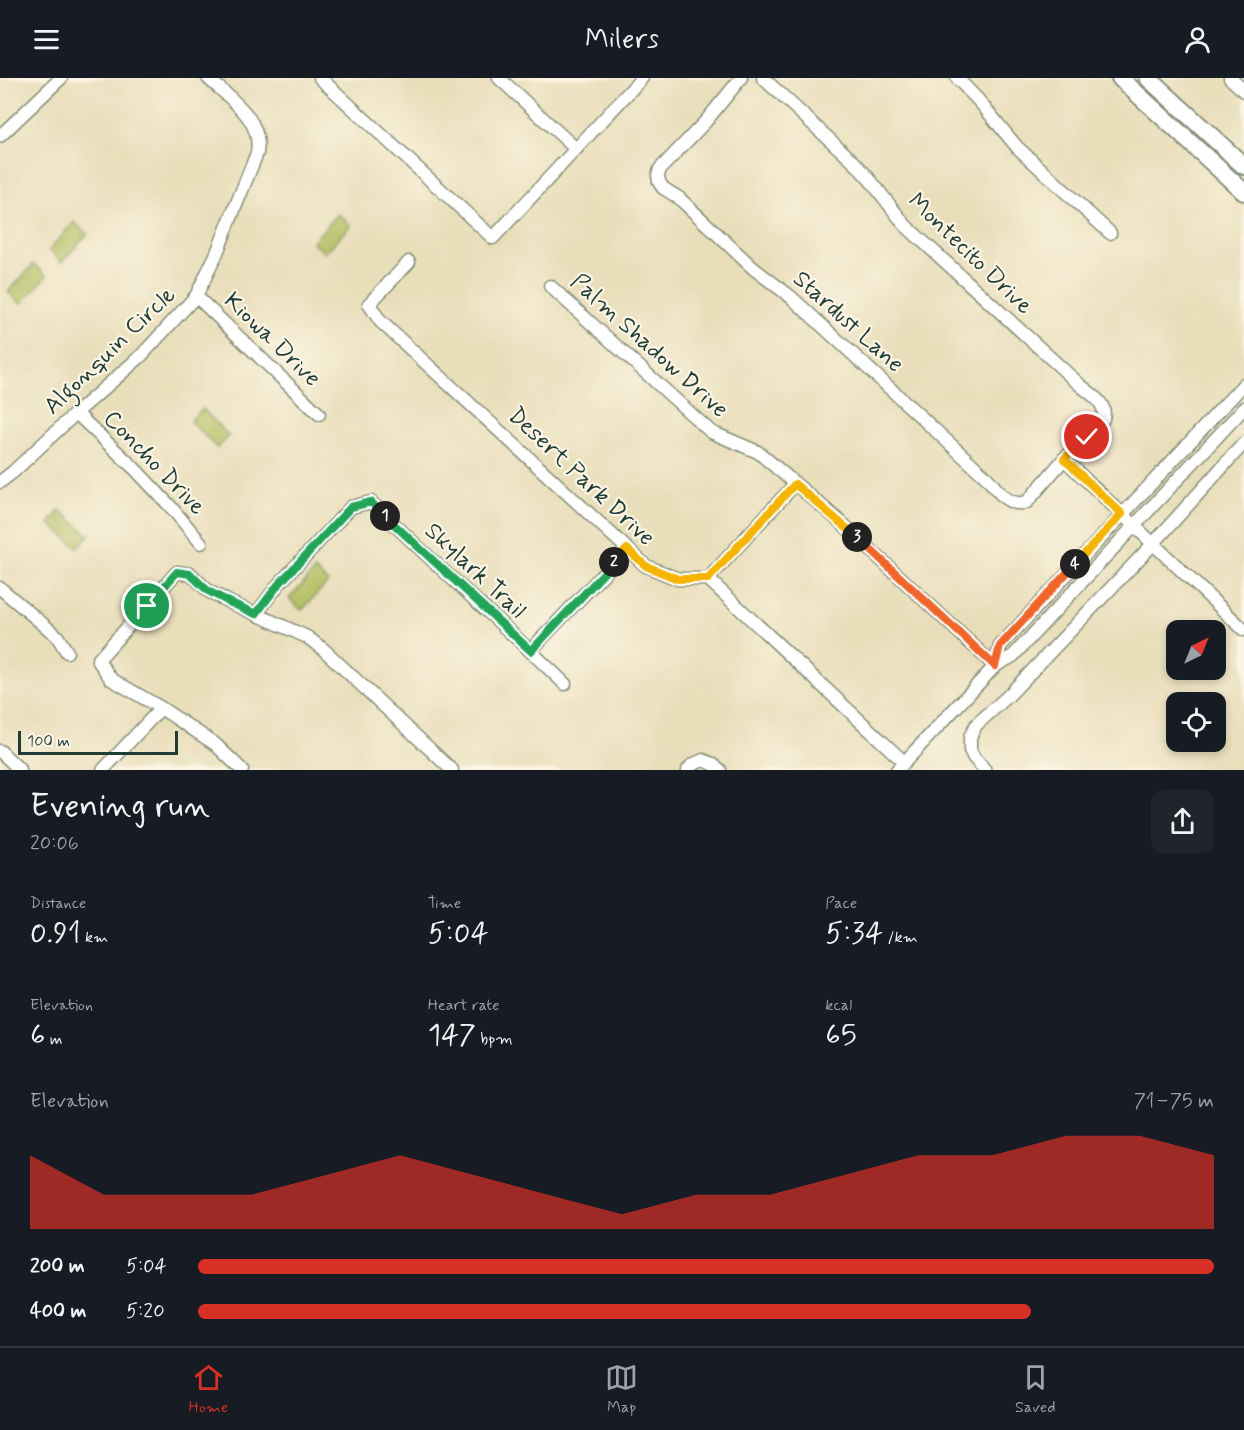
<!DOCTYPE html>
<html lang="en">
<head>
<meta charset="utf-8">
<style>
	body { margin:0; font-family:Mynerve,sans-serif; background:#20242c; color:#f1f3f6; height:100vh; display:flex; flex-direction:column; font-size:22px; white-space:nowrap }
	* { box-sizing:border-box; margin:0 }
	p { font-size:20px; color:#9ea1a6 }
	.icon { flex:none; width:33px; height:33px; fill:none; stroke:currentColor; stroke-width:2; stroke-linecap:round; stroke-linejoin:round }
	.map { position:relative; height:692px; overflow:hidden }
	.panel { display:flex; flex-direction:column; background:#171b24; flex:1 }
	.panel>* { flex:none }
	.needle { width:39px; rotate:43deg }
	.controls { position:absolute; left:1166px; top:542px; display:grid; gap:12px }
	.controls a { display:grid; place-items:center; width:60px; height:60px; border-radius:12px; background:#171b24; box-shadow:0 3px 9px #0003; font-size:30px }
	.scale { position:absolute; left:18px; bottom:15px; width:160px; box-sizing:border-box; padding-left:6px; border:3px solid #1f3d34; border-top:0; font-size:16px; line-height:21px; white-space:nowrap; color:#1f3d34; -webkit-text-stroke:4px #fcf5e5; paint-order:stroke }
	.pin { position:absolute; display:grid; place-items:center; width:51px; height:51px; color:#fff; margin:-26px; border:3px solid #fff; border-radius:50%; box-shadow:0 2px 6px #0007 }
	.km { position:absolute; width:30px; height:30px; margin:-15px; border-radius:50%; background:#222; color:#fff; font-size:16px; line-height:30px; text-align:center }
	.round { display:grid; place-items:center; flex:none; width:63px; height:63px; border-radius:12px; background:#20242c }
	.summary { display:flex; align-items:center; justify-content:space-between; height:102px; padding:0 30px }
	h1 { font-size:33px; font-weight:600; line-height:45px }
	.metrics { display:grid; grid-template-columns:repeat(3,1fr); gap:9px; height:102px; padding:6px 30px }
	.metrics div { display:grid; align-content:center }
	.metrics b { font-size:30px; font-weight:600 }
	.metrics small { font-size:16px; font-weight:400 }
	.metrics p { font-size:16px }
	.chart { height:168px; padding:12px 30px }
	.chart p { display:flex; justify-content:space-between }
	.chart svg { width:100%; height:108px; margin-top:6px; fill:#d93025; opacity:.7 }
	ul { padding:0 30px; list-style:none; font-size:20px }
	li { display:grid; grid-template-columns:96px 72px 1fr; align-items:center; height:45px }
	li i { height:15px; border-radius:8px; background:#d93025 }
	header { display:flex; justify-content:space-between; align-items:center; height:78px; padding:0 30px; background:#171b24; font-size:27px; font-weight:600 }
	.tab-bar { display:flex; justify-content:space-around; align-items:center; height:84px; border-top:2px solid #363941; background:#171b24; font-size:16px; color:#9ea1a6 }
	.tab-bar a { display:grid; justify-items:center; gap:3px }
	.tab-bar .active { color:#d93025 }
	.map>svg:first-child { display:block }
	.green { fill:#b1bd5f; stroke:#687d4a; stroke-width:1.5 }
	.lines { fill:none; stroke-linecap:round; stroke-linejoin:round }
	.minor-casing { stroke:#848e77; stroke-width:15 }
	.major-casing { stroke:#848e77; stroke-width:20 }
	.minor { stroke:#fff; stroke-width:12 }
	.major { stroke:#fff; stroke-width:16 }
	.split-1-casing { stroke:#fff; stroke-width:12 }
	.split-2-casing { stroke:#fff; stroke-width:12 }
	.split-3-casing { stroke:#fff; stroke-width:12 }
	.split-4-casing { stroke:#fff; stroke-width:12 }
	.split-5-casing { stroke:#fff; stroke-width:12 }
	.split-1 { stroke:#22a559; stroke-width:8 }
	.split-2 { stroke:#22a559; stroke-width:8 }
	.split-3 { stroke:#f5b400; stroke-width:8 }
	.split-4 { stroke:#f0652b; stroke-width:8 }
	.split-5 { stroke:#f5b400; stroke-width:8 }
	.labels { text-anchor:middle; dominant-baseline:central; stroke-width:4.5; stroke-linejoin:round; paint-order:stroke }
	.street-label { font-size:24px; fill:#1f3d34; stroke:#fcf5e5 }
</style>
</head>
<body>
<header><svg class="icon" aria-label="menu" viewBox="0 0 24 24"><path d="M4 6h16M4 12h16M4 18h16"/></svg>Milers<svg class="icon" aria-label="person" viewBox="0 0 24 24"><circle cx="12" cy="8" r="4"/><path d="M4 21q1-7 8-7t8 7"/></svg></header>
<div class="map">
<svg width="1244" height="692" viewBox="0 0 1244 692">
	<rect width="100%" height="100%" fill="#fcf5e5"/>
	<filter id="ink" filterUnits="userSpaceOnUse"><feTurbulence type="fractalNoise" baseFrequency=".0167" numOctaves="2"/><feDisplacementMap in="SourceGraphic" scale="12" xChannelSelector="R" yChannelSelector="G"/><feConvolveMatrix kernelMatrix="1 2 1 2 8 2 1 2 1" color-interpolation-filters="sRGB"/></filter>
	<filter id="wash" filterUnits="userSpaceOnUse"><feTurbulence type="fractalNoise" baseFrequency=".008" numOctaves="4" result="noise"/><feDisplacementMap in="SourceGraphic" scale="24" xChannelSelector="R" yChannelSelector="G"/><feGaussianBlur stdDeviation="1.35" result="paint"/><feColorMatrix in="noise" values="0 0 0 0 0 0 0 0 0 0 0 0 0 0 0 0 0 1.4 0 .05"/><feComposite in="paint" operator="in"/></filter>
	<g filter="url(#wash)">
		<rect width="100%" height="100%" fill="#e9deba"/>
		<g class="green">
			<path d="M338 136 351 147 325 175 312 164Z"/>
			<path d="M74 144 87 156 62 184 49 172Z"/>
			<path d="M34 186 47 198 21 226 8 214Z"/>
			<path d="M203 331 229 358 217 370 190 343Z"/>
			<path d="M60 432 89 457 77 470 49 445Z"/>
			<path d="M315 492 328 504 302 532 289 521Z"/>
		</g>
	</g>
	<g filter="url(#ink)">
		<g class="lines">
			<defs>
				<g id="minor">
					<path d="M320 0 493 160 642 0"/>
					<path d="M499 0 576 71"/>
					<path d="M741 0 706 43 660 91 658 97 659 104 663 110 679 120 753 190 791 219 988 401C998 413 1008 430 1027 424L1064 381 1101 345C1111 327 1092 317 1080 307L905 147 871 103 856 86 763 0"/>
					<path d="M957 0 979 23 1017 69 1110 155"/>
					<path d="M1230 0 1244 13"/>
					<path d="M0 58 61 0"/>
					<path d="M409 184 369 226 380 243 646 488 678 501H708L904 684"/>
					<path d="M550 208 711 354 758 374 844 447 995 588"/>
					<path d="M196 218 319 336"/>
					<path d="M76 335 135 391 170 428 201 465"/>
					<path d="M1064 381 1244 552"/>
					<path d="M0 404 13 394 76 335 141 278 196 218 216 177 257 75C263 41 230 21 208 0"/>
					<path d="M708 501 795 406"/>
					<path d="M0 510 57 558 67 574"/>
					<path d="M256 536 278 507 351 429 371 424C434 486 501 544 565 606"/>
					<path d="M531 572 627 471"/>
					<path d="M995 588 1000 568 1244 306"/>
					<path d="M0 673 20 692"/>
					<path d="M103 692 161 630"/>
					<path d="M242 692 215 666 161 630 111 601 98 582 177 494 191 496 208 513 229 524 307 559 323 571 452 692"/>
					<path d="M688 692 692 687 703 682 713 686 720 692"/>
					<path d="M897 692 995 588 1013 578 1244 330"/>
					<path d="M985 692 974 680 970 672V659L976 647 1008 618 1153 466 1244 365"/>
				</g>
				<g id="major">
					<path d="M1120 0 1244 114"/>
					<path d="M1148 0 1244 88"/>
				</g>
			</defs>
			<use href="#minor" class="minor-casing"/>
			<use href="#major" class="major-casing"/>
			<use href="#minor" class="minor"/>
			<use href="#major" class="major"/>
		</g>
	</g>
	<g class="lines" filter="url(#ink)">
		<defs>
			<path id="split-1" d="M147 528 177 494 190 496 208 513 229 524 256 536 278 507 351 429 371 424 385 438"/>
			<path id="split-2" d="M385 438 531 573 614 484"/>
			<path id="split-3" d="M614 484 627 471 646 488 678 501H708L795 406 857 459"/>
			<path id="split-4" d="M857 459 995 588 1000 568 1075 486"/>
			<path id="split-5" d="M1075 486 1122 436 1064 381 1087 359"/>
		</defs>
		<use href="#split-1" class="split-1-casing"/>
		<use href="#split-2" class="split-2-casing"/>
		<use href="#split-3" class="split-3-casing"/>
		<use href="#split-4" class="split-4-casing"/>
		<use href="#split-5" class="split-5-casing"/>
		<use href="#split-1" class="split-1"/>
		<use href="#split-2" class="split-2"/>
		<use href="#split-3" class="split-3"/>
		<use href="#split-4" class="split-4"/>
		<use href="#split-5" class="split-5"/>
	</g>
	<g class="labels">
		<g class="street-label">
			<text transform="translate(970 176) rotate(44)">Montecito Drive</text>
			<text transform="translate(848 244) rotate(42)">Stardust Lane</text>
			<text transform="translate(272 262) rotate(44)">Kiowa Drive</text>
			<text transform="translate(649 268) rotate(42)">Palm Shadow Drive</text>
			<text transform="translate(110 273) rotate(-44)">Algonquin Circle</text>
			<text transform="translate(154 385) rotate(46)">Concho Drive</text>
			<text transform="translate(581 399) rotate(43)">Desert Park Drive</text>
			<text transform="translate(475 493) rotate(43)">Skylark Trail</text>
		</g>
	</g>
</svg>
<div class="controls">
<a><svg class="needle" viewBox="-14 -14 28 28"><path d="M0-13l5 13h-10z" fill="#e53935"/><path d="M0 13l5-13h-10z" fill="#9ea1a6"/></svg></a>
<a><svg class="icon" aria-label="locate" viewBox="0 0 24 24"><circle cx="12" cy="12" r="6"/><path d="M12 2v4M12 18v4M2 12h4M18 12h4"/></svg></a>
</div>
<div class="scale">100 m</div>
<div class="pin" style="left:147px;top:528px;background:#1e9e55"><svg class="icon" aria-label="arrive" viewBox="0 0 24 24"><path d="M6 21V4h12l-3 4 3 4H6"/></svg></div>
<div class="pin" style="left:1087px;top:359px;background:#d93025"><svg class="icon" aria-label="check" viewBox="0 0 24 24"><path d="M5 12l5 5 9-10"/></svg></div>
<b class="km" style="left:385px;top:438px">1</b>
<b class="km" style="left:614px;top:484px">2</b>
<b class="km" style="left:857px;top:459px">3</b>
<b class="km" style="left:1075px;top:486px">4</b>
</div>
<section class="panel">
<div class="summary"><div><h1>Evening run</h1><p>20:06</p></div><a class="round"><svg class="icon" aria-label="share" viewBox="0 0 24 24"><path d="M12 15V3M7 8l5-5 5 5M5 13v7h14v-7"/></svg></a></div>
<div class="metrics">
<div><p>Distance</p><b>0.91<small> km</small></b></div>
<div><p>Time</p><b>5:04</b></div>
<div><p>Pace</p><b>5:34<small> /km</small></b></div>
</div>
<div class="metrics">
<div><p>Elevation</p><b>6<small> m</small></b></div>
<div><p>Heart rate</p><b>147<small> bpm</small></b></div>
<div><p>kcal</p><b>65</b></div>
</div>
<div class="chart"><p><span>Elevation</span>71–75 m</p>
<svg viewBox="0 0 160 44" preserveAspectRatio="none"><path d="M0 44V14L10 30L20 30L30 30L40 22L50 14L60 22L70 30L80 38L90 30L100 30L110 22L120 14L130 14L140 6L150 6L160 14V44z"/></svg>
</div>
<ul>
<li><b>200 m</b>5:04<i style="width:100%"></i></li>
<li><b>400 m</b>5:20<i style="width:82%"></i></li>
</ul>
</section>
<nav class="tab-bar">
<a class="active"><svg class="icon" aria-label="home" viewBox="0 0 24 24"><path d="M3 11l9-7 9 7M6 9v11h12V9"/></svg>Home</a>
<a><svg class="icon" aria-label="map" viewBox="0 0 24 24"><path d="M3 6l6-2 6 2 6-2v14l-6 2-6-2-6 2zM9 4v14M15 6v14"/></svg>Map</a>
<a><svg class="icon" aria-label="saved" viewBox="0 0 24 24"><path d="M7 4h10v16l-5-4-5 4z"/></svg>Saved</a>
</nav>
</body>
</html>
